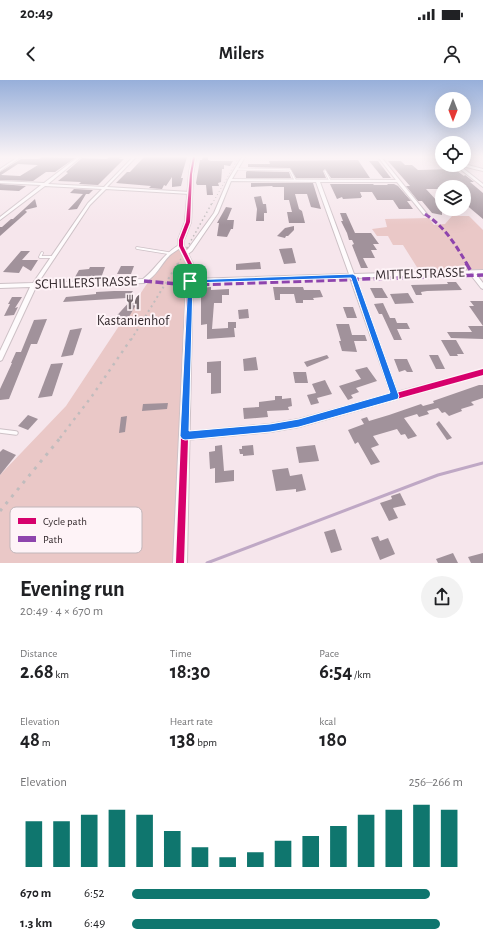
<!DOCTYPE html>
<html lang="en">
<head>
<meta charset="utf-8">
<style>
	body { margin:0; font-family:"Alegreya Sans",sans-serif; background:#f2f2f2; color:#202124; height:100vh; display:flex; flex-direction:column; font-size:15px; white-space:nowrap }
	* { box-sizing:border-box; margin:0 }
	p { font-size:13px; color:#757577 }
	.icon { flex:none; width:22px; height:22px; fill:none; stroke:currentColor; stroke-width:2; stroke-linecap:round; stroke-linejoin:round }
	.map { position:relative; height:483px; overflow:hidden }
	.sheet { display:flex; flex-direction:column; background:#fff; flex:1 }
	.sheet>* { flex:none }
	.needle { width:26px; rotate:180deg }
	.buttons { position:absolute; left:435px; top:12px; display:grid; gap:8px }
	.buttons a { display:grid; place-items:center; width:36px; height:36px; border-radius:50%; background:#fff; box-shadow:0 4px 16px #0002; font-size:20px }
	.pin { position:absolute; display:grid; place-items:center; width:34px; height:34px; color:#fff; margin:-17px; border-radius:8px; box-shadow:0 2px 6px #0006 }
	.round { display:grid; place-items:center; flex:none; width:42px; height:42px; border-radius:21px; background:#f2f2f2 }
	.overview { display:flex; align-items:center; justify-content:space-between; height:68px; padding:0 20px }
	h1 { font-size:22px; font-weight:700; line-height:30px }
	.metrics { display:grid; grid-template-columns:repeat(3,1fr); gap:6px; height:68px; padding:4px 20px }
	.metrics div { display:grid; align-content:center }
	.metrics b { font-size:20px; font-weight:700 }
	.metrics small { font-size:11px; font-weight:400 }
	.metrics p { font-size:11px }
	.chart { height:112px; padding:8px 20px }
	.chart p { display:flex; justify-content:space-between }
	.chart svg { width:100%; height:72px; margin-top:4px; stroke:#0f766e; stroke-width:6 }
	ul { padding:0 20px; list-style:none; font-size:13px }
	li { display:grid; grid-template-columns:64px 48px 1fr; align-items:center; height:30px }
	li i { height:10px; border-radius:5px; background:#0f766e }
	.status { display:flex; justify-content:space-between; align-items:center; height:28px; padding:0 20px; background:#fff; direction:ltr }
	.status svg { height:11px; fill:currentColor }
	header { display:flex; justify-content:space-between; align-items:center; height:52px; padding:0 20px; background:#fff; font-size:18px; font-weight:700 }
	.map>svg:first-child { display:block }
	.green { fill:#eac8c7 }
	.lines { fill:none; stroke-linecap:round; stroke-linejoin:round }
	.stream-far1 { stroke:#bfa8c5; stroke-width:1 }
	.stream { stroke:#bfa8c5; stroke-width:3 }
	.building { fill:#a1929b; fill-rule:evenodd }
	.service-far2-casing { stroke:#cdc1c6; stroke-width:2.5 }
	.service-far1-casing { stroke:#cdc1c6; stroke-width:3.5 }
	.service-casing { stroke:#cdc1c6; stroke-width:5.5 }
	.minor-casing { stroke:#cdc1c6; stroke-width:2 }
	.secondary-casing { stroke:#cdc1c6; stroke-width:2 }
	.primary-casing { stroke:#cdc1c6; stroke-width:2 }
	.service-far2 { stroke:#fefbfc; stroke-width:1.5 }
	.service-far1 { stroke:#fefbfc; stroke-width:2 }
	.service { stroke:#fefbfc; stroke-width:3.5 }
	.minor { fill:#fefbfc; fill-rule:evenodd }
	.secondary { fill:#fefbfc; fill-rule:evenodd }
	.primary { fill:#fefbfc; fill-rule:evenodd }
	.rail-far4 { stroke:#c0bcbd; stroke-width:1; stroke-dasharray:1 2.5; stroke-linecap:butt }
	.rail-far3 { stroke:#c0bcbd; stroke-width:1.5; stroke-dasharray:1.5 3; stroke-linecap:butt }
	.rail-far2 { stroke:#c0bcbd; stroke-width:2; stroke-dasharray:2 3.5; stroke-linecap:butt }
	.rail-far1 { stroke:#c0bcbd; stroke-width:2.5; stroke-dasharray:2.5 5; stroke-linecap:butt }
	.rail { stroke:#c0bcbd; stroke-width:3; stroke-dasharray:3 6; stroke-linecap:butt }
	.quiet-far1 { stroke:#8e44ad; stroke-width:3; stroke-dasharray:6 3; stroke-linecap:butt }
	.quiet { stroke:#8e44ad; stroke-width:3.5; stroke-dasharray:8 3.5; stroke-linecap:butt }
	.cycleway-casing { stroke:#fef3f7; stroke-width:3 }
	.cycleway { fill:#d6006c; fill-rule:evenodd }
	.route { fill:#1a73e8; stroke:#fff; fill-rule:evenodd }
	.labels { text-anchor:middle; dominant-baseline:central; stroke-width:4; stroke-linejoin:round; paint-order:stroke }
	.street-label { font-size:14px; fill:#33292d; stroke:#fef3f7 }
	.poi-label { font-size:14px; fill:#33292d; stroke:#fef3f7 }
	.key { fill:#fef3f7; stroke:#c1b6ba; stroke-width:1 }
	.key-label { font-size:11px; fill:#33292d }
</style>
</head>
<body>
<div class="status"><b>20:49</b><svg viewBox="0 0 49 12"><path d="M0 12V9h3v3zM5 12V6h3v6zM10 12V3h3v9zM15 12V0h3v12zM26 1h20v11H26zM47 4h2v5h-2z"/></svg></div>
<header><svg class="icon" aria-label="back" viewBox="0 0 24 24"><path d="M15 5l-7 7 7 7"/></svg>Milers<svg class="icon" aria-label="person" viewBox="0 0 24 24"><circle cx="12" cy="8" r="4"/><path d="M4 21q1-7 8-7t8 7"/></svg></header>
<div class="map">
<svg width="483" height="483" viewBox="0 0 483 483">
	<rect width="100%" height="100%" fill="#f6e6ec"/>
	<g class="green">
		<path d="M452 136H469L483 150V189L420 192 403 165H393L388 156H377L372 149 387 147 385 139 429 138 434 145 445 144Z"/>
		<path d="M178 167 188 168 184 175 187 189 185 207 190 217 180 483H0V395L66 326 168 172Z"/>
	</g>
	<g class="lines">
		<path class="stream-far1" d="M464 78 483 77"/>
		<path class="stream" d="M207 483 438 395 483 383"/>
	</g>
	<g class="building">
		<path d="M42 77 75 78 55 92H46L33 101 0 100V92L21 79H39ZM18 84 38 85 20 96 1 95Z"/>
		<path d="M109 77H122L119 79H124L98 105 79 104 81 102 58 101 68 93 66 92 82 78 107 79Z"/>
		<path d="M144 77H187L181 98H183L181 106 172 107V97L166 106 164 105 162 109 149 108 151 106 116 103 127 92H130Z"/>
		<path d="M203 77H208V80L211 81H233L230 86 224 85V89H222L221 102 218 103 219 106H212L213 115H207L206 105H197L196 103 200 80H202Z"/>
		<path d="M358 80 370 98H331L325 89 323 91 326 98H296L290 88 248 87V84H270L269 81Z"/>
		<path d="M369 81H378L391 98H383Z"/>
		<path d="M388 81H401L405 85H412L418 90 454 89 464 96 465 95 474 102H470L483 113V139L464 123V107H438L440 109H426L438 122H442V135L432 133 422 121H418L406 106H410Z"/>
		<path d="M247 91 289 92 291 98H246V92Z"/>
		<path d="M251 103H313L321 129 311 127 307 114H295L299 129 302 131 305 143H289L287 132H292L289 120H284V107H273L272 106 251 107Z"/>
		<path d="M0 104 26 106 19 111 0 110Z"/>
		<path d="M330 104H373L374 105H388L387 104H394L398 106 411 121H407L413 129H399L393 120H377L372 112H360L362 117H361V118L343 119 342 117 337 119Z"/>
		<path d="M74 109 93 110 89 114H86L77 129 68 130 83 114 70 113Z"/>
		<path d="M261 116 263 124H266L267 133H264V141H256L257 129 254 117Z"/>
		<path d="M35 119 37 127 25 130 27 132 0 156V147H2L11 139H13Z"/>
		<path d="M226 127 232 128 227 140H234L233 149H231L227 157 217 156 219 143H217Z"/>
		<path d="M340 133H346L355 153H371L379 164H373L377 170H371L375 178H363L368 188H361L352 165 354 164 352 160H349L347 153 341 141H343Z"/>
		<path d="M294 146V150L288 156H286L285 158 277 156 285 148Z"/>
		<path d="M292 168 296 183 284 184 279 169Z"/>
		<path d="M21 171H30L22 180H38L31 191 23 186 19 193 3 192Z"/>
		<path d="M260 182 261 189 236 190V184Z"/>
		<path d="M121 186H134L131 194H117Z"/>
		<path d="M90 187H105L101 198H89L90 196 75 197 79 190 89 189Z"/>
		<path d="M447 202H456L462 210 427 211 421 212 422 215H416L411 205 448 204Z"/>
		<path d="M211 207V210L229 209V215H222V223H214L212 249 228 248V242H236V248H234L235 257 207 259V244L201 245V208Z"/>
		<path d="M273 207H303L304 210H320L323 217 313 218 314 220H303V223H296L294 214H280V220H275Z"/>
		<path d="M370 208H382L388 218H375Z"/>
		<path d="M114 211H133L127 218 63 222 66 217 96 214V212Z"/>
		<path d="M408 213 414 223 395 224 390 214Z"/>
		<path d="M12 217H22L15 228 18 227 14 235 4 236 10 224H8Z"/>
		<path d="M132 219 139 220 127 240H125L120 246 110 243Z"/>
		<path d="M470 221H483V246L469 226H474Z"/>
		<path d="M383 223 390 238H395L397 243H407L410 249H397L402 260H394L382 234H379L374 224Z"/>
		<path d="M343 227H353L357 238H347Z"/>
		<path d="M248 229 249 238 239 239 238 230Z"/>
		<path d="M47 239 37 264H31L9 319 0 320V309L12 283H11L16 272H21L34 240Z"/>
		<path d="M336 244H349L352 255H365L367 261H354L357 272 342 271 339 261H341Z"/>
		<path d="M468 246H483V259L451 258 447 252H472Z"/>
		<path d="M82 248 73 275 61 277 70 250Z"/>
		<path d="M441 260H456L464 274H457L458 276H450Z"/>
		<path d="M327 275 329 278 307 287 304 282Z"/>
		<path d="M429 275H438L445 289H436Z"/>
		<path d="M256 277 258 290 244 291 243 279Z"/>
		<path d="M394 279H407L413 292H407L405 290 399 292Z"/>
		<path d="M221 281V313L211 314V293H207V282Z"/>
		<path d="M63 283 52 316 38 318 51 284Z"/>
		<path d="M367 287 377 301 356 308 359 312 351 315 353 318 348 320 339 306 361 299 355 290Z"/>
		<path d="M293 292H306L308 303H295Z"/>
		<path d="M325 300 332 314 317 318 319 323 311 325 307 315 316 313 312 304Z"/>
		<path d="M479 305H483V318L471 322 474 325 461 329 462 331 449 336 445 332 442 333 438 328 427 331 429 334 419 337 417 334 404 338 417 356 408 359 405 354 401 355 397 349 373 356 379 365 371 368 380 382 371 385 358 362 355 364 348 350 364 344 361 339 367 337 369 341 389 335 421 324 423 326 434 323 433 321Z"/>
		<path d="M275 316H282V319L291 318 292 326 288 327 289 330 267 331 268 337 244 339 243 328 259 327V322L275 320Z"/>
		<path d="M168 323 167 329 142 331 143 324Z"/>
		<path d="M28 335 38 339 28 350 18 346Z"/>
		<path d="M127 336 125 352 119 353 121 337Z"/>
		<path d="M439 341 452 358 447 360 436 344Z"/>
		<path d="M222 365 224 391 234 390V401L215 403V388L210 389 209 372 215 371V366Z"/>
		<path d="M253 365 254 375 243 376V374H240L239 369H242V366Z"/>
		<path d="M315 365 319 381 299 383 296 367Z"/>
		<path d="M3 369 16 375 0 395V372Z"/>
		<path d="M288 388 290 396 302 394 306 410 296 412V409L276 411 272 390Z"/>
		<path d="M400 413 406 425 393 428 398 438 389 441 380 423 392 419 391 416Z"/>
		<path d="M335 449 342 470 331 473 324 452Z"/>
		<path d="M378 456 380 461 388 458 395 474 380 480 371 458Z"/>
		<path d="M453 473 458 483H438L436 479Z"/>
		<path d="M483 473V483H471L468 477Z"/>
	</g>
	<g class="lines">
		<defs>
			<g id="service-far2">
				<path d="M237 89 290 90 295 100"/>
				<path d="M325 91 330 101"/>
			</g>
			<g id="service-far1">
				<path d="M137 168 168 173"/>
				<path d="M42 173 40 177H54"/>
			</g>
			<path id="service" d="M0 351 16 353"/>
			<g id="minor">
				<path d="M18 77H21L0 91V89Z"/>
				<path d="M78 77H81L48 104 104 107 133 77H136L107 107 190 112 192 113 190 114 106 109 90 125 38 203 143 199C157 188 163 174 179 165H181L183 166C179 169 174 172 170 175 161 184 156 197 144 203L36 207 2 280 0 281V271L30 207 0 208V204L33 203 88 123 102 109 45 106 0 140V137L41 105 0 103V101L44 103Z"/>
				<path d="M242 77H245L232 99 396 100 378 77H381L427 134 424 135 397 102H320L354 194 483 190V194H476L483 203V209L481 208 470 194 355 198 397 312 483 289V295L299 347 270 352 185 360 182 359 181 356 182 353 185 352 270 344 299 339 391 314 350 198 188 202 187 201 188 200 190 199 349 194 316 102 231 101 218 133 192 171 188 174H184V172L188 169 214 133 228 100Z"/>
				<path d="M455 85H459L483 104V107Z"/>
			</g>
			<path id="secondary" d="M192 77H196L193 94 191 142 184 160V166L193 184 187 483H173L187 184 178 166V160L185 142 189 94Z"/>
			<g id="primary">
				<path d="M433 77 442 78V80L433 78Z"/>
				<path d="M464 84 483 89V91L462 86V85H464Z"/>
			</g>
		</defs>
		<use href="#service-far2" class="service-far2-casing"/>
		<use href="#service-far1" class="service-far1-casing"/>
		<use href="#service" class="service-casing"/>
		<use href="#minor" class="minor-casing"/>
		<use href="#secondary" class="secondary-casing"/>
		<use href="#primary" class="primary-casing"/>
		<use href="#service-far2" class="service-far2"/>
		<use href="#service-far1" class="service-far1"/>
		<use href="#service" class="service"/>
		<use href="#minor" class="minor"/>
		<use href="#secondary" class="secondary"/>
		<use href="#primary" class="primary"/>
		<path class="rail-far4" d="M212 124 239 77"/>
		<path class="rail-far3" d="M178 184 212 123"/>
		<path class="rail-far2" d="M131 260 178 183"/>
		<path class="rail-far1" d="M60 358 92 316 131 259"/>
		<path class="rail" d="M0 431 61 357"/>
		<path class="quiet-far1" d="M425 134C445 147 455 164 467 184"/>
		<g class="quiet">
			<path d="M466 183 472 193"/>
			<path d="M144 201 190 205 483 195"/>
		</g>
		<defs>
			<path id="cycleway" d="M193 77H195L192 94 190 142 183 160V166L192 184 188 352 270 345 299 340 483 289V295L299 346 270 351 188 359 184 483H176L188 184 179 166V160L186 142 190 94Z"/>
		</defs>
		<use href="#cycleway" class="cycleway-casing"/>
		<use href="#cycleway" class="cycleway"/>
	</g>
	<linearGradient id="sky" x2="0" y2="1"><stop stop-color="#97afda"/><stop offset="0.53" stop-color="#fbf4f6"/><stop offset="1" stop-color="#fbf4f6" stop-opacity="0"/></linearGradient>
	<rect width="483" height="145" fill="url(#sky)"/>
	<path class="route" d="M353 194 356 196 399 316 398 319 299 347 270 352 185 360 182 359 180 356 188 200ZM351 198 390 313 299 339 270 344 189 351 193 203Z"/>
	<defs>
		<symbol id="restaurant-bare" viewBox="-9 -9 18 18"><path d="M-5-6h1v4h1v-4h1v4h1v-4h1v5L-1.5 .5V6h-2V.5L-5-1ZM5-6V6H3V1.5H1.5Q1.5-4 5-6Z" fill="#776b70" stroke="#fef3f7" stroke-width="2.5" paint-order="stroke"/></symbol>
	</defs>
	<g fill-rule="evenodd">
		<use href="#restaurant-bare" x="122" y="211" width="22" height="22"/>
	</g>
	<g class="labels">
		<g class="street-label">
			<text transform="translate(420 194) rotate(-2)">MITTELSTRASSE</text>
			<text transform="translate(86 203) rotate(-2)">SCHILLERSTRASSE</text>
		</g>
		<g class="poi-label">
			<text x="133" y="241">Kastanienhof</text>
		</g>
	</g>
	<rect x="10" y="427" width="132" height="46" rx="6" class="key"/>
	<rect x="18" y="438" width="18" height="6" fill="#d6006c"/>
	<rect x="18" y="456" width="18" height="6" fill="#8e44ad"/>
	<g class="key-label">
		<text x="43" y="445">Cycle path</text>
		<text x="43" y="463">Path</text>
	</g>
</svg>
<div class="buttons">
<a><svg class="needle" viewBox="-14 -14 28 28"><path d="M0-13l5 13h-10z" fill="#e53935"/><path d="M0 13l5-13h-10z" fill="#757577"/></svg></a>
<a><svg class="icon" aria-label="locate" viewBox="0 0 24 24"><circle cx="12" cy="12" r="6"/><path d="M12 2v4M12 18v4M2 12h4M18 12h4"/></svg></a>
<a><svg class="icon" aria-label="layers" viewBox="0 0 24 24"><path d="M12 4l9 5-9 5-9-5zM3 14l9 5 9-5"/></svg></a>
</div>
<div class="pin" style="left:190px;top:201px;background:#1e9e55"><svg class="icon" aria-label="arrive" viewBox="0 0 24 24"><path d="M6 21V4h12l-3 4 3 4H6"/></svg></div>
</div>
<section class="sheet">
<div class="overview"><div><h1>Evening run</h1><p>20:49 · 4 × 670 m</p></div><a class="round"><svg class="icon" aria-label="share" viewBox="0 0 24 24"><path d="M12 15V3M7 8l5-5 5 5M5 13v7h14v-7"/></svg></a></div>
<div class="metrics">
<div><p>Distance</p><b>2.68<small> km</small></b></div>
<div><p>Time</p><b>18:30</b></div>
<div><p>Pace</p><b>6:54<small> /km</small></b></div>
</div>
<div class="metrics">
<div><p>Elevation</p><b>48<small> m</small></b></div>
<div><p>Heart rate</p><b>138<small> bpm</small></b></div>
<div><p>kcal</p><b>180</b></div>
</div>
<div class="chart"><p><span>Elevation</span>256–266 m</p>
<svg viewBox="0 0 160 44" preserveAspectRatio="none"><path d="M5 44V16M15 44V16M25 44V12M35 44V9M45 44V12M55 44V22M65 44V32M75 44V38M85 44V35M95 44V28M105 44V25M115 44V19M125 44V12M135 44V9M145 44V6M155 44V9"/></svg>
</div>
<ul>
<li><b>670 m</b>6:52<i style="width:90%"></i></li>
<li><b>1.3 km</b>6:49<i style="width:93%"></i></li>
</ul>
</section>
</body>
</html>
